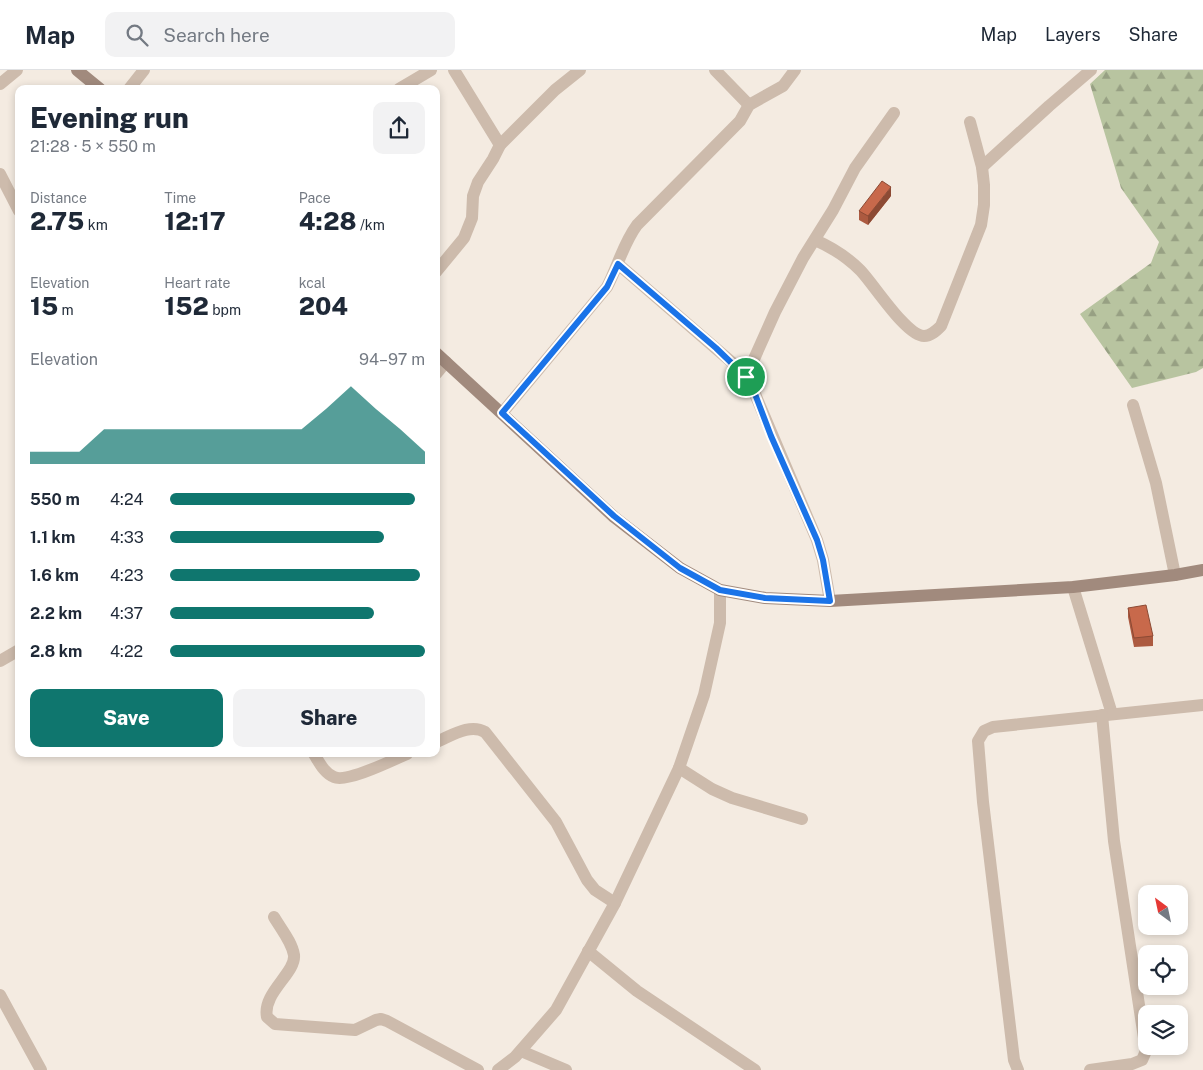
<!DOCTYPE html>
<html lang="en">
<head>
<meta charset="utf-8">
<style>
	body { margin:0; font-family:"Public Sans",sans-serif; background:#f2f2f3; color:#1f2937; height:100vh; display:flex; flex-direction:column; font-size:19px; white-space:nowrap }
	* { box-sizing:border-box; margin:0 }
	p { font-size:16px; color:#747a83 }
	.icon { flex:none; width:28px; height:28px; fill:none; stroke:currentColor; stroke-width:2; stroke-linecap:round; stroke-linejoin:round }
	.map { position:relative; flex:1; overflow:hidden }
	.details { position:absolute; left:15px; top:15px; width:425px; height:672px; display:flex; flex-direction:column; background:#fff; border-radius:10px; box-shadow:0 2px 8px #0003 }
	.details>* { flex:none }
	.needle { width:32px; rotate:327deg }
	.fabs { position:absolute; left:1138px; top:815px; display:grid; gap:10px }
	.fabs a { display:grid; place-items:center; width:50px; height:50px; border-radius:10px; background:#fff; box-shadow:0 2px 8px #0003; font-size:25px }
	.pin { position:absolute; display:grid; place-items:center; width:42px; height:42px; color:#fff; margin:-21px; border:2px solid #fff; border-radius:50%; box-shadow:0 1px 5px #0007 }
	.round { display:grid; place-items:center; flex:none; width:52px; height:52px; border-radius:10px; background:#f2f2f3 }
	.headline { display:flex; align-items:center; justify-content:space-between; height:85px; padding:0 15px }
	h1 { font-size:28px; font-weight:800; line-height:38px }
	.figures { display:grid; grid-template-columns:repeat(3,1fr); gap:8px; height:85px; padding:5px 15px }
	.figures div { display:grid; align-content:center }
	.figures b { font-size:25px; font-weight:800 }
	.figures small { font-size:14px; font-weight:400 }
	.figures p { font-size:14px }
	.chart { height:140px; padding:10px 15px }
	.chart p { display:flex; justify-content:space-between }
	.chart svg { width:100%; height:90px; margin-top:5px; fill:#0f766e; opacity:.7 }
	.action { display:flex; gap:10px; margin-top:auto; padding:10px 15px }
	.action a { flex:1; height:58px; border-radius:10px; background:#0f766e; color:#fff; font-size:20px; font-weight:800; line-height:58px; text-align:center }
	.action a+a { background:#f2f2f3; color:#1f2937 }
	ul { padding:0 15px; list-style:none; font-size:16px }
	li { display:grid; grid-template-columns:80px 60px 1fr; align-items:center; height:38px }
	li i { height:12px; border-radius:6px; background:#0f766e }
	header { display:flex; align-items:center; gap:30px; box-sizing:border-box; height:70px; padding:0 25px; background:#fff; border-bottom:1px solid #e0e1e3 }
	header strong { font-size:24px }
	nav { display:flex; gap:28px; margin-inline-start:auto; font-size:18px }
	.search { width:350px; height:45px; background:#f2f2f3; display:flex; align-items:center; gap:12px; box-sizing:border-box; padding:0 18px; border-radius:10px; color:#747a83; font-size:19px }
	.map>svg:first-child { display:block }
	.forest { fill:url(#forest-firs) }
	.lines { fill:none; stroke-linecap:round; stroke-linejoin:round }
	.minor { stroke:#cdbbac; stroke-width:12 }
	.secondary { stroke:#a18a7d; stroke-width:12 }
	.wall { fill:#ac5a40 }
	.shaded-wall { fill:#8c4a34 }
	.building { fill:#c8694b; stroke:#8c4a34 }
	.route-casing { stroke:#fff; stroke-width:10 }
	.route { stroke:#1a73e8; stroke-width:6 }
</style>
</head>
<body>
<header>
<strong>Map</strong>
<div class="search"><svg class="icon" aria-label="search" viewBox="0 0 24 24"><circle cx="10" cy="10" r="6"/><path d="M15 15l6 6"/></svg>Search here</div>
<nav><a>Map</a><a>Layers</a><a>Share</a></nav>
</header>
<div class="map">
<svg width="1203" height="1000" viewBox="0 0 1203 1000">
	<defs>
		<pattern id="forest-firs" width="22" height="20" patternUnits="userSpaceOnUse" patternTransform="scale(1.25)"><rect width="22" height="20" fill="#b8c4a0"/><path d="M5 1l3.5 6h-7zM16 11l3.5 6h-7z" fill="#97a083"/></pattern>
	</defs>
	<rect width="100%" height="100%" fill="#f4ebe1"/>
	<path class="forest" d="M1105 0H1203V298L1196 302 1132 318 1080 244 1151 193 1159 172 1121 118 1090 14Z"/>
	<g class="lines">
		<g class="minor">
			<path d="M715 0 749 35"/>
			<path d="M0 14 17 0"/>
			<path d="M129 19 144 0"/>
			<path d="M399 19 431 0"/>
			<path d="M500 75 555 20 580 0"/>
			<path d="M982 97 1049 36 1091 0"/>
			<path d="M0 104 19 141"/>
			<path d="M815 170C831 177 847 187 860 200 873 213 906 266 924 266 931 266 936 261 941 256L981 155 984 135V115L982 97 970 52"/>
			<path d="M618 194 735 295 746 307 755 324 817 470 823 490 830 531"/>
			<path d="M436 202 464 168 472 148 473 126 478 112 493 89 500 75 454 0"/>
			<path d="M436 304 446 292"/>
			<path d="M746 307 775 242 803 188 833 140 855 98 894 43"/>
			<path d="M1133 335 1156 413 1175 505"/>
			<path d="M502 343 607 217C618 196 623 174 637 155L740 51 749 35 783 16 795 0"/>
			<path d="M1073 517 1112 644"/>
			<path d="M0 591 19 580"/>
			<path d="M436 672C451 666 470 653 485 662L556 752 587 810 595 820 615 833"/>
			<path d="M314 684C319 692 324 703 334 707 347 713 393 690 407 684"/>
			<path d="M679 698 712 719 732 728 802 749"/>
			<path d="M274 847C281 859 292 872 294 885 296 903 262 923 267 947L275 954 355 960 376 950 381 949 387 951 478 1000"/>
			<path d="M588 881 637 921 755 1000"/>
			<path d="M0 925 41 1000"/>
			<path d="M521 981 566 1000"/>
			<path d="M498 1000 515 987 556 940 615 833 679 698 704 625 720 553V520"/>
			<path d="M1018 1000 1014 990 983 732 978 671 984 661 993 657 1203 635"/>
			<path d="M1090 1000 1132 994 1142 990 1146 981 1114 771 1102 645"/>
		</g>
		<g class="secondary">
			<path d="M77 0 100 19"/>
			<path d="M436 283 614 447 680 498 720 520 765 528 830 531 1073 517 1175 505 1203 500"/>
		</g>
	</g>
	<g class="wall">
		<path d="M891 126 868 155 859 150V141Z"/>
		<path d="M1128 538 1153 566V576L1134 577 1128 547Z"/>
	</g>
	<path class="shaded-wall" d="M891 117V126L868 155V146Z"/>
	<g class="building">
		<path d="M882 111 891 117 868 146 859 141Z"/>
		<path d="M1146 535 1153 566 1134 568 1128 538Z"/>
	</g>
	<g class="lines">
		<defs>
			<path id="route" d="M618 194 716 278 746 307 755 324 771 366 817 470 823 490 830 531 765 528 720 520 680 498 614 446 502 343 607 217Z"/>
		</defs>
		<use href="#route" class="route-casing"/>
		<use href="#route" class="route"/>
	</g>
</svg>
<div class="fabs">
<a><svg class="needle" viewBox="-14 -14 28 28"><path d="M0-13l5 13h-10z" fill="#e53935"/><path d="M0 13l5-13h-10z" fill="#747a83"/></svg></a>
<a><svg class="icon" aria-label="locate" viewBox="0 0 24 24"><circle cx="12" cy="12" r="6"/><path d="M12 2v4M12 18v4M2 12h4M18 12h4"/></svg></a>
<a><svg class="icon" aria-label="layers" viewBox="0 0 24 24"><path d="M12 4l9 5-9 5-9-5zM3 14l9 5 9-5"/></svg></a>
</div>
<div class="pin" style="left:746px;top:307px;background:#1e9e55"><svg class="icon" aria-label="arrive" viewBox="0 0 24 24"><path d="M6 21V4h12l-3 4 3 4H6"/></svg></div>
<section class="details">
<div class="headline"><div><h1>Evening run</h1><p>21:28 · 5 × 550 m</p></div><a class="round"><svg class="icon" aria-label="share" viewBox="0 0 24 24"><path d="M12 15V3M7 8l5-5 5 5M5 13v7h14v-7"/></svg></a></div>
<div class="figures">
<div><p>Distance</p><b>2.75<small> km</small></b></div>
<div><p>Time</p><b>12:17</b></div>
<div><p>Pace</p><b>4:28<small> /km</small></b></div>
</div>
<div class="figures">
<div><p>Elevation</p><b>15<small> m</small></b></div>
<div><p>Heart rate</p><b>152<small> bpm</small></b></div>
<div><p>kcal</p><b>204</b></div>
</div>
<div class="chart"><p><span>Elevation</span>94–97 m</p>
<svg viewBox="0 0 160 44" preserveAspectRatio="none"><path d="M0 44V38L10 38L20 38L30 27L40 27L50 27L60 27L70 27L80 27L90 27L100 27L110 27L120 17L130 6L140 17L150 27L160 38V44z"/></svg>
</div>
<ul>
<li><b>550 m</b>4:24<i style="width:96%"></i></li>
<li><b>1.1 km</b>4:33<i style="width:84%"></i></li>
<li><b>1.6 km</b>4:23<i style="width:98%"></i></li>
<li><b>2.2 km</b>4:37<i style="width:80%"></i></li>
<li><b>2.8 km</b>4:22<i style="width:100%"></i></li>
</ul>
<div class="action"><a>Save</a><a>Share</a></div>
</section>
</div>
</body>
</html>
